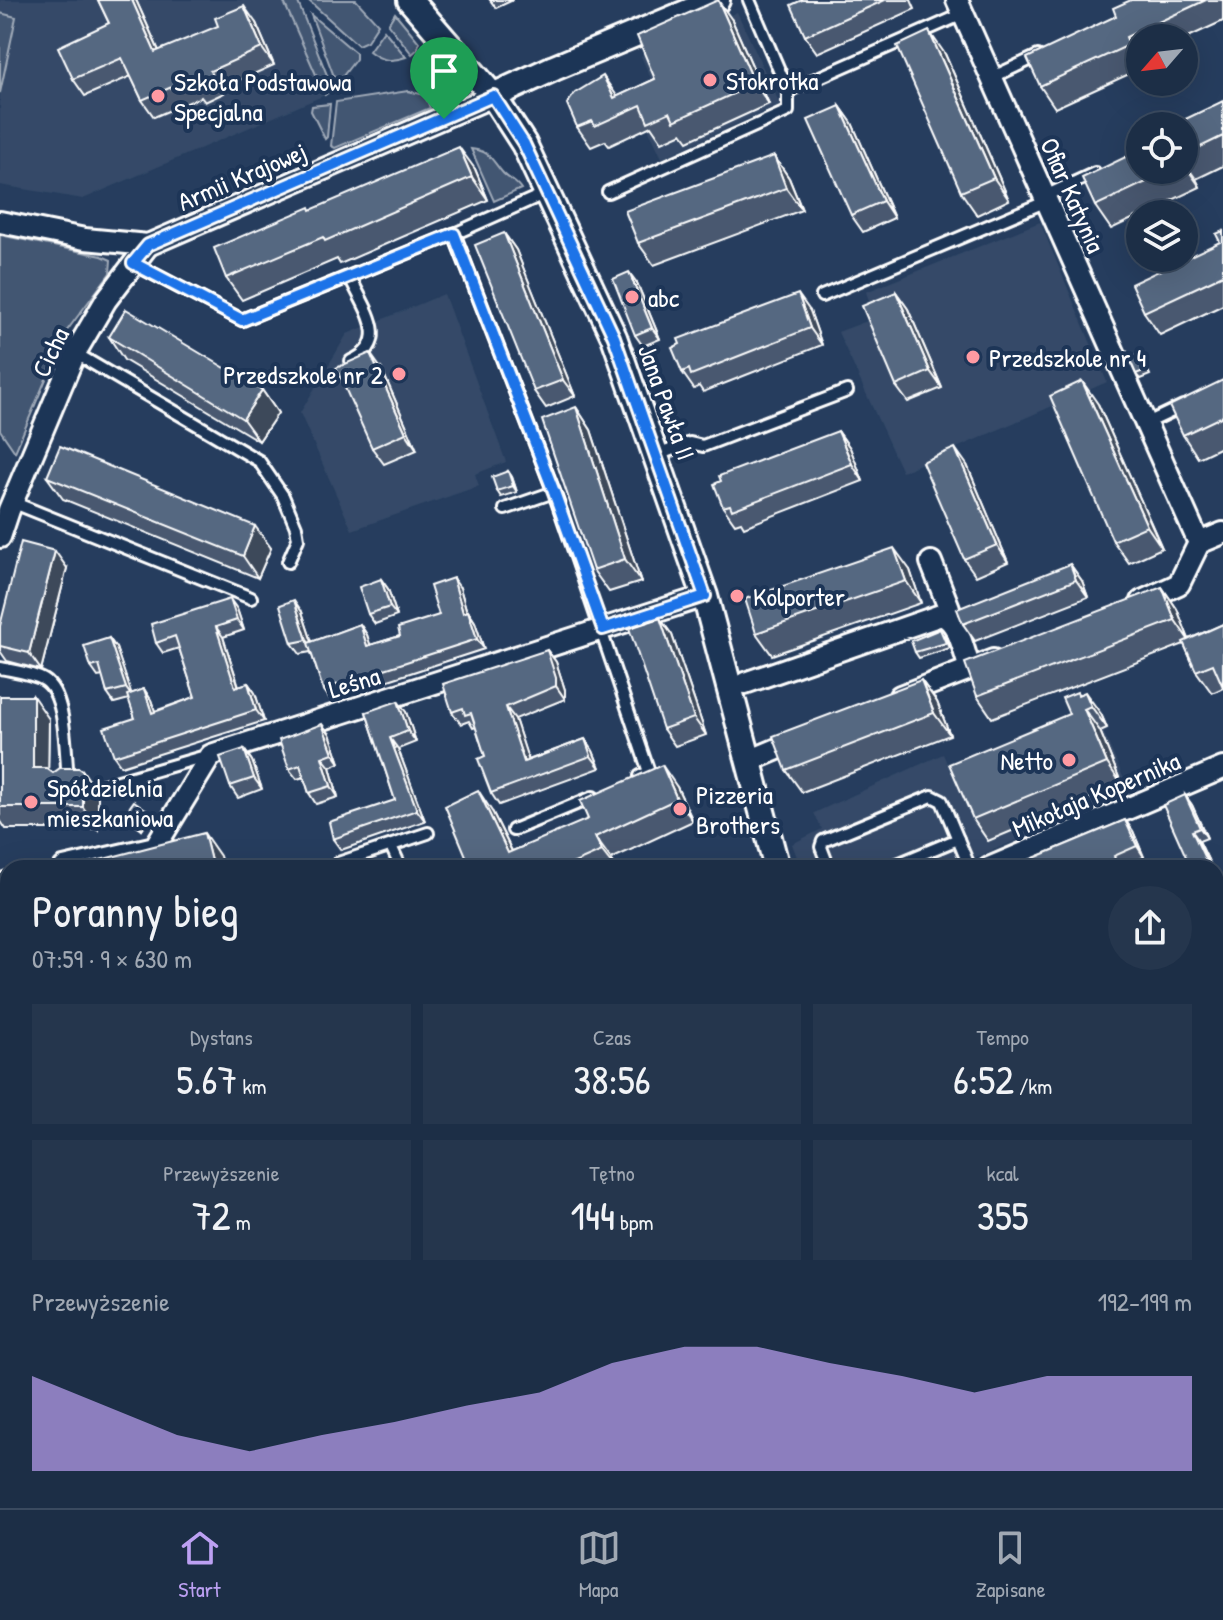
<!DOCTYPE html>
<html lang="pl">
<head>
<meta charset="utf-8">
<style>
	body { margin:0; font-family:"Patrick Hand",sans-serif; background:#25364d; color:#f1f3f6; height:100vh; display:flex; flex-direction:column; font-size:30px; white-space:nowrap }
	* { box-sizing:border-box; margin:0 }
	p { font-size:26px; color:#a0a8b3 }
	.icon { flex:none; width:44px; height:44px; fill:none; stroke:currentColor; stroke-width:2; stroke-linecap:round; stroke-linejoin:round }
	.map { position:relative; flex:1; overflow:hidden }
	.details { position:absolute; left:0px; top:860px; width:1224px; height:648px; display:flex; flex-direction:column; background:#1c2e46; border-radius:24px 24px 0 0; box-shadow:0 8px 32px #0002,0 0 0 2px #3a4a5f }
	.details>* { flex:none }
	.needle { width:52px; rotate:242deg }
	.tools { position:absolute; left:1126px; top:24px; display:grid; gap:16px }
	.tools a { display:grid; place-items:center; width:72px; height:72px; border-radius:50%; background:#1c2e46; box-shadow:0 8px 32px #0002,0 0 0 2px #3a4a5f; font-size:40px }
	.pin { position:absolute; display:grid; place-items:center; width:68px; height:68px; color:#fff; margin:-82px -34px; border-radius:50% 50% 50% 0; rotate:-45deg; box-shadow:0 0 8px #0007 }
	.pin .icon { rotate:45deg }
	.round { display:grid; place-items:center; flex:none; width:84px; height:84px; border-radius:42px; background:#25364d }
	.head { display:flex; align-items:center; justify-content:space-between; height:136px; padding:0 32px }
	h1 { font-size:44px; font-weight:600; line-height:60px }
	.figures { display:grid; grid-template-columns:repeat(3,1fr); gap:12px; height:136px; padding:8px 32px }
	.figures div { display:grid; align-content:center; border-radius:0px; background:#25364d; text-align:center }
	.figures b { font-size:40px; font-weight:600 }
	.figures small { font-size:22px; font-weight:400 }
	.figures p { font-size:22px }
	.chart { height:224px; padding:16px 32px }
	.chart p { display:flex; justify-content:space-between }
	.chart svg { width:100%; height:144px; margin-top:8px; fill:#bca0f2; opacity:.7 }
	.tabs { display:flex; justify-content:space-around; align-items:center; height:112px; border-top:2px solid #3a4a5f; background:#1c2e46; font-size:22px; color:#a0a8b3 }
	.tabs a { display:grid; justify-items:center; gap:4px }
	.tabs .current { color:#bca0f2 }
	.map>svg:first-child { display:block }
	.built { fill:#344a68 }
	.green { fill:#425672; stroke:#a0aab8; stroke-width:2 }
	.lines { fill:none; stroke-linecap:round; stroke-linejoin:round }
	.service-casing { stroke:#fff; stroke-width:16 }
	.minor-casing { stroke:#fff; stroke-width:26 }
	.tertiary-casing { stroke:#fff; stroke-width:30 }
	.service { stroke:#1d3557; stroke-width:10 }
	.minor { stroke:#1d3557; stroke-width:20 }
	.tertiary { stroke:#1d3557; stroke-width:24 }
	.wall { fill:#49596f; stroke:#fff; stroke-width:2 }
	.shaded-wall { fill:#3c485a; stroke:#fff; stroke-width:2 }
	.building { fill:#556781; stroke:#fff; stroke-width:2 }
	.route-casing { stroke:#fff; stroke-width:16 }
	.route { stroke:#1a73e8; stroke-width:10 }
	.poi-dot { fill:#ff9aa2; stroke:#1d3557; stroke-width:3 }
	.labels { text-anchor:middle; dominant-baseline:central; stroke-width:8; stroke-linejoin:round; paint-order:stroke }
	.poi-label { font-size:26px; fill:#fff; stroke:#1d3557; text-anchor:start }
	.street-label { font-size:26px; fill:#fff; stroke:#1d3557 }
</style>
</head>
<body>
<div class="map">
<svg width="1223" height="1508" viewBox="0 0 1223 1508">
	<rect width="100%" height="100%" fill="#263d5e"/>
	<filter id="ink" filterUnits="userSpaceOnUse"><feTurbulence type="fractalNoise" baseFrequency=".0125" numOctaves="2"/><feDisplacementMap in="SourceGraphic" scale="16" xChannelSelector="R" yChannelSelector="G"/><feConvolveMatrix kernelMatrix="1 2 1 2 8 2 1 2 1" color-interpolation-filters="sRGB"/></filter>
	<g filter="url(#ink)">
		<g class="built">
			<path d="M0 0H283L325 95 83 199 0 185Z"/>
			<path d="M737 12 780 104 662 158 635 100 656 90 641 56Z"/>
			<path d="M1040 222 1107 382 902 472 838 332 875 318 866 292Z"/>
			<path d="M444 294 506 462 475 474 479 486 352 530 300 413 347 334Z"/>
			<path d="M1101 710 1109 728 1103 731 1130 793 950 868H801L792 844 822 829 814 813 943 754 952 775 962 786Z"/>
		</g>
		<g class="green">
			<path d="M283 0H297L331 85V90L325 95Z"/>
			<path d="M308 0H356L378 24 367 41 358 45Z"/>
			<path d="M0 13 16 17 0 93Z"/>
			<path d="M395 13 419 42 418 49 412 54 388 24Z"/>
			<path d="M311 15 356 53V59L339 81 335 79Z"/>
			<path d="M384 30 406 57C392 62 381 61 369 51Z"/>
			<path d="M408 91 425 95 430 108 335 148 331 146 336 102Z"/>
			<path d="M330 104 327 137 325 139 311 111 312 106Z"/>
			<path d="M471 149C490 151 491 159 502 172 508 179 516 181 521 189L494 201Z"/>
			<path d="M0 235 102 256 111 260 110 273 66 332 15 452 0 430Z"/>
			<path d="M0 1119 8 1130V1297L0 1299Z"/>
		</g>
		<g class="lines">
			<defs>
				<g id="service">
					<path d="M749 0 788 91"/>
					<path d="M993 77 1038 56"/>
					<path d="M608 192 788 111V91L963 14"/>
					<path d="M1045 196 1095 173"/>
					<path d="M454 234 554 492 649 772 640 776"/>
					<path d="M134 264 242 320 454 234 546 193"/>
					<path d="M350 277C364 308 393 342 351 361"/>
					<path d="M822 296 1047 201"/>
					<path d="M75 353 259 461 283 496 296 527 298 539 288 562"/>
					<path d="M1145 424 1183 406"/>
					<path d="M657 455 690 443 703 446 847 391"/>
					<path d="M12 502 251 598"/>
					<path d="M505 509 554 492"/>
					<path d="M0 668C14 671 32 673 44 680 67 694 65 754 68 779"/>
					<path d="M101 786 209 755"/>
					<path d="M513 830 593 797"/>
					<path d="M391 846 401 868"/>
					<path d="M340 868 338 863 428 833"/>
					<path d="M829 868 821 847 823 841 932 796 942 801 970 868"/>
					<path d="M888 868 958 839"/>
				</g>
				<g id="minor">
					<path d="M957 0 1199 543"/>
					<path d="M0 222 85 239 148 245 493 96"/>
					<path d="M0 537 9 510 75 353 106 300 148 245"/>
					<path d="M931 562 949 608 947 616"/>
					<path d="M1142 601 1179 584 1199 543 1223 533"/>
					<path d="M745 683 941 615C959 620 964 653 970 669"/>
					<path d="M900 696 993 660"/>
					<path d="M749 761 801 739"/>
					<path d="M64 868 155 847 211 755 705 596"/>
					<path d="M989 868 1223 768"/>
					<path d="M0 885 8 882"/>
					<path d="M1216 988 1223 985"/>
					<path d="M0 1040 8 1060"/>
					<path d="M1216 1133 1223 1130"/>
					<path d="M0 1293 8 1291"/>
					<path d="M1216 1317 1223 1314"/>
					<path d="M541 1508 565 1500"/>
				</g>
				<g id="tertiary">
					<path d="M410 0 493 96 524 144 614 337 705 596 777 868"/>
					<path d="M493 96 554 68 717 0"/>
					<path d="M953 1500 956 1508"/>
				</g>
			</defs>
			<use href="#service" class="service-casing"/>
			<use href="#minor" class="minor-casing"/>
			<use href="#tertiary" class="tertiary-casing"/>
			<use href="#service" class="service"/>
			<use href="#minor" class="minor"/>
			<use href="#tertiary" class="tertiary"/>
		</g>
		<g class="wall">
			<path d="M98 0H136L159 51 256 23 274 65 222 88 224 93 205 102 201 97 154 117 142 100 131 76 85 96 73 79 109 23Z"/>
			<path d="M490 0H513L496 8Z"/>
			<path d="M802 0H911L915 9 817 53 805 36Z"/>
			<path d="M1131 0H1223V21L1184 39 1140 38V69L1055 108 1040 86 1116 16Z"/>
			<path d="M732 20 769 104 688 141 682 133 662 142 651 126 609 146 605 141 591 147 577 127 618 96 655 79Z"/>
			<path d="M945 54 1009 200 977 215 961 192Z"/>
			<path d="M1223 101V166L1196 179 1200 187 1111 229 1095 206 1140 170H1184V126Z"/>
			<path d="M840 106 852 123 894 218 863 232 851 215Z"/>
			<path d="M774 156 789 178 802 210 654 265 638 243Z"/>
			<path d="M475 169 488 200 340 264 337 259 242 300 226 278 312 210Z"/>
			<path d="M1223 231V305L1160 335 1144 312 1220 242Z"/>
			<path d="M504 233 516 250 575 396 546 408 534 391Z"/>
			<path d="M637 283 660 339 643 346 635 335Z"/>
			<path d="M896 292 908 309 942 388 908 402 896 386Z"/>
			<path d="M810 311 822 345 703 392 699 386 694 389 682 372Z"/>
			<path d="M109 337 262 390 278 413 259 441 124 360Z"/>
			<path d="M1143 360 1150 375 1140 379 1136 374Z"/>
			<path d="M382 370 417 450 384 464 372 448Z"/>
			<path d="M1223 380V446L1198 458 1183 435Z"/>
			<path d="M1098 404 1162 548 1129 563 1113 541Z"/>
			<path d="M576 407 591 430 641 582 609 592 593 570Z"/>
			<path d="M838 431 850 448 863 481 744 527 741 522 735 524 723 507Z"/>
			<path d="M967 465 1008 562 976 576 964 559Z"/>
			<path d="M508 471 512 477 517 492 501 497 497 491Z"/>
			<path d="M47 477 271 548 258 578 63 499Z"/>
			<path d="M1070 564 1082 581 1088 597 975 641 963 624Z"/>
			<path d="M67 568 41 670 7 661 0 651V626Z"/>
			<path d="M910 570 921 603 772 655 756 633Z"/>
			<path d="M381 579 388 589 397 616 375 624 368 614Z"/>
			<path d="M1162 587 1177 609 1189 639 1223 624V688L1212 693 1196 671 1184 644 992 718 977 696Z"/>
			<path d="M460 588 467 612 468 611 475 622 484 649 330 699 323 689 311 652 300 654 292 643 302 612 312 642 360 624 367 635 370 645 400 636 439 615Z"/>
			<path d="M237 609 244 630 223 637 239 686 248 683 255 693 264 721 121 766 114 756 135 718 129 699 114 703 107 693 103 676 98 677 91 667 109 638 116 648 131 694 144 689 151 700 155 711 195 697 179 648 163 653 156 643Z"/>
			<path d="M660 618 672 635 706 735 675 746 663 729Z"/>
			<path d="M944 635 950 648 919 658 915 652Z"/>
			<path d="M547 650 556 662 565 690V699L515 719 528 760 585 739 593 751 600 768 499 805 491 793 485 756 476 727 473 728 469 721 461 724 452 712Z"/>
			<path d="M921 680 937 702 950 735 802 792 786 770Z"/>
			<path d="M1079 694 1101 714 1107 728 1100 731 1122 785 988 841 973 819 1069 714Z"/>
			<path d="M0 696 49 719 48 769 53 773 83 771 98 794V829H6L0 820Z"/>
			<path d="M366 712H406L416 742 398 749 425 821 341 850 333 839 395 800Z"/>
			<path d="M330 734 340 763 330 767 338 797 316 804 309 793 304 777 297 779 289 769Z"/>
			<path d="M244 749 252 761 262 789 238 798 230 786Z"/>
			<path d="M677 787 693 821 611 859 615 868H471L493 813 512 851Z"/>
			<path d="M1185 795 1192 805 1207 838 1199 841 1212 868H1191Z"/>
			<path d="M147 810 151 816 142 830 128 820 124 815Z"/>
			<path d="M1125 820 1133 831 1144 857 1122 868H1010Z"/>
			<path d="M1216 916 1218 920 1223 918V966L1216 969Z"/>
			<path d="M1223 990V1104L1216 1107V993Z"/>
			<path d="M162 1500H242L245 1508H225L223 1502 207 1508H165Z"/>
			<path d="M292 1500H326L327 1502 310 1508H297Z"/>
			<path d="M451 1500H483L461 1508H457Z"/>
			<path d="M632 1500H701L681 1508H635Z"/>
			<path d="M816 1500H935L937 1508H902L901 1504 890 1508H794Z"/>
		</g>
		<g class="shaded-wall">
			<path d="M132 0H136L167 69 155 52Z"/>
			<path d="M718 0 732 20 769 104 755 84Z"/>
			<path d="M244 6 256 23 274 65 262 48Z"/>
			<path d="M929 31 945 54 1009 200 994 178Z"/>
			<path d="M1126 37 1140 57V60L1129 45Z"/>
			<path d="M603 76 617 96 625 112 614 98Z"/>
			<path d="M840 106 852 123 894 218 883 201Z"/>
			<path d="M459 147 475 169 488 200 472 177Z"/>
			<path d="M774 156 789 178 802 210 786 188Z"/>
			<path d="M1184 162 1196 179 1200 187 1184 164Z"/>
			<path d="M504 233 516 250 575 396 563 380Z"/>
			<path d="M629 272 637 283 660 339 652 328Z"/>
			<path d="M896 292 908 309 942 388 930 371Z"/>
			<path d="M798 294 810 311 822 345 810 328Z"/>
			<path d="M370 353 382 370 417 450 406 433Z"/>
			<path d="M1082 381 1098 404 1162 548 1147 526Z"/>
			<path d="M262 390 278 413 259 441 243 419Z"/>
			<path d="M576 407 591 430 641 582 625 559Z"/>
			<path d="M838 431 850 448 863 481 852 464Z"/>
			<path d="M955 448 967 465 1008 562 997 545Z"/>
			<path d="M508 471 512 477 517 492 513 486Z"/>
			<path d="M255 526 271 548 258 578 243 556Z"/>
			<path d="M894 548 910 570 921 603 906 581Z"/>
			<path d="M55 551 67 568 41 670 29 653Z"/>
			<path d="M1070 564 1082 581 1088 597 1076 580Z"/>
			<path d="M453 578 460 588 470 623 463 613Z"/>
			<path d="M381 579 388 589 397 616 390 607Z"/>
			<path d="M1162 587 1177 609 1190 642 1175 620Z"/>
			<path d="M230 599 237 609 244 630 237 620Z"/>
			<path d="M294 600 302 612 315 651 307 640Z"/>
			<path d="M468 611 475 622 484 649 477 639Z"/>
			<path d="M660 618 672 635 706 735 694 718Z"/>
			<path d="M360 624 367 635 374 656 367 646Z"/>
			<path d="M216 627 223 637 242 697 235 687Z"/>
			<path d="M109 638 116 648 133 698 126 688Z"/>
			<path d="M547 650 556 662 565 690V699L556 686Z"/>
			<path d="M921 680 937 702 950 735 934 713Z"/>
			<path d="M248 683 255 693 264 721 256 710Z"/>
			<path d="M144 689 151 700 159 723 152 713Z"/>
			<path d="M1085 692 1101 714 1107 728 1091 706Z"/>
			<path d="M33 696 49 719 48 790 33 768Z"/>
			<path d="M398 701 406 712 416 742 408 731Z"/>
			<path d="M506 707 515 719 533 774 524 762Z"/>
			<path d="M1084 709 1100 731 1122 785 1107 763Z"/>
			<path d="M322 724 330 734 340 763 333 753Z"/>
			<path d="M390 738 398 749 425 821 417 810Z"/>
			<path d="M585 739 593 751 600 768 591 756Z"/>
			<path d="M244 749 252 761 262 789 254 778Z"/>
			<path d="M322 757 330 767 338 797 331 786Z"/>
			<path d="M662 765 677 787 693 821 677 799Z"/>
			<path d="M83 771 98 794V829L83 807Z"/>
			<path d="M478 790 493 813 520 868 508 853Z"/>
			<path d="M1185 795 1192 805 1207 838 1200 828Z"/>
			<path d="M147 810 151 816 142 830 138 824Z"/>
			<path d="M1125 820 1133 831 1144 857 1137 846Z"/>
			<path d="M1192 831 1199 841 1212 868H1210Z"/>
			<path d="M204 833 220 856 223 868H214L212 865Z"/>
			<path d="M595 837 611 859 615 868 602 851Z"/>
			<path d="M238 1500H242L245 1508H242Z"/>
			<path d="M402 1500H404L408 1508H404Z"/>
			<path d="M723 1500H727L729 1508H725Z"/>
			<path d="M931 1500H935L937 1508H933Z"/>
			<path d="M1095 1500H1098L1101 1508H1098Z"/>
		</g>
		<g class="building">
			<path d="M98 0H132L155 52 218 26 215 18 244 6 262 48 210 71 212 76 193 85 190 79 142 100 122 58 73 79 58 47 109 23Z"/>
			<path d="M718 0 755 84 674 121 670 112 648 122 641 105 595 126 592 121 577 127 567 104 575 93 603 76 614 98 655 79 637 36Z"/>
			<path d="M802 0H885L805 36 791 5Z"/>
			<path d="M1131 0H1206L1126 37 1129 45 1040 86 1027 58 1116 16 1113 8Z"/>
			<path d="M929 31 994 178 961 192 897 46Z"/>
			<path d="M1223 101V136L1184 155V126H1171Z"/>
			<path d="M840 106 883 201 851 215 808 120Z"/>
			<path d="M459 147 472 177 325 241 323 237 226 278 214 248 310 207 311 210Z"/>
			<path d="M1140 150V170H1172L1095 206 1082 178Z"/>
			<path d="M774 156 786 188 638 243 625 211Z"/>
			<path d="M1223 231V275L1144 312 1131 284 1220 242 1216 234Z"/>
			<path d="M504 233 563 380 534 391 475 245Z"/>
			<path d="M629 272 652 328 635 335 613 279Z"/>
			<path d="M896 292 930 371 896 386 862 306Z"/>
			<path d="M798 294 810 328 691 375 689 369 682 372 672 348 680 344 678 339Z"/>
			<path d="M126 309 262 390 243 419 109 337Z"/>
			<path d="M370 353 406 433 372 448 336 368Z"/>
			<path d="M1139 354 1146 370 1136 374 1129 358Z"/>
			<path d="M1223 380V416L1183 435 1169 406Z"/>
			<path d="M1082 381 1147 526 1113 541 1050 396Z"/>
			<path d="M576 407 625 559 593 570 542 420Z"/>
			<path d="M838 431 852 464 732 510 730 505 723 507 714 484 721 481 719 476Z"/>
			<path d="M60 446 255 526 243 556 47 477Z"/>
			<path d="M955 448 997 545 964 559 922 462Z"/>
			<path d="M508 471 513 486 497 491 492 477Z"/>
			<path d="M21 542 55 551 29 653 0 646V626Z"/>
			<path d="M894 548 906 581 756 633 745 599Z"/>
			<path d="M1070 564 1076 580 963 624 957 609Z"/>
			<path d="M453 578 463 613 468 611 477 639 323 689 308 643 360 624 367 646 400 636 398 628 439 615 430 586Z"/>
			<path d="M381 579 390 607 368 614 359 587Z"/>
			<path d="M1162 587 1175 620 977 696 965 663Z"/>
			<path d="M230 599 237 620 216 627 235 687 248 683 256 710 114 756 104 728 135 718 127 695 144 689 152 713 195 697 175 636 156 643 151 624Z"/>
			<path d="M294 600 307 640 292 643 280 605Z"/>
			<path d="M660 618 694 718 663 729 629 628Z"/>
			<path d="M1223 624V687L1213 664 1196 671 1183 642Z"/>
			<path d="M940 629 946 643 915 652 911 641Z"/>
			<path d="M109 638 126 688 107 693 99 665 91 667 84 646Z"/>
			<path d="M547 650 556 678V686L506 707 524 762 585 739 591 756 491 793 478 759 485 756 471 713 465 715 463 708 452 712 443 684Z"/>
			<path d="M921 680 934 713 786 770 773 736Z"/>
			<path d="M1077 692 1078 695 1085 692 1091 706 1084 709 1107 763 973 819 949 764 1069 714 1062 698Z"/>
			<path d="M0 696H33V768H46L53 773 60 768H79L83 771V807H0Z"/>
			<path d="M398 701 408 731 390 738 417 810 333 839 329 822 395 800 366 712Z"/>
			<path d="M322 724 333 753 322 757 331 786 309 793 300 765 289 769 279 740Z"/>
			<path d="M244 749 254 778 230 786 220 757Z"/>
			<path d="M662 765 677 799 595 837 602 851 563 868H471L445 806 478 790 508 853 588 819 580 801Z"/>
			<path d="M1185 795 1200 828 1192 831 1209 867 1208 868H1191L1163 805Z"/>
			<path d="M134 801 147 810 138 824 124 815Z"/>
			<path d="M1125 820 1137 846 1114 856 1115 859 1092 868H1010Z"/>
			<path d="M204 833 212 865 202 868H69Z"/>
			<path d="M8 884V918L0 886Z"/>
			<path d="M1223 918V952L1216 954V921Z"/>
			<path d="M1223 990V1091L1216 1094V993Z"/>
			<path d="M1223 1246V1261L1217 1248Z"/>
			<path d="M162 1500H194L189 1502 191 1508H165Z"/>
			<path d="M222 1500H238L241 1507 225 1508Z"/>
			<path d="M279 1500 282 1508H264L263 1505Z"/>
			<path d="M383 1500H402L404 1508H376L375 1503Z"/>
			<path d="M632 1500H665L644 1508H635Z"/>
			<path d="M705 1500H723L725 1508H707Z"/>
			<path d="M816 1500H873L862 1504 863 1508H794Z"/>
			<path d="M900 1500H931L933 1508H902Z"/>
			<path d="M975 1500H1095L1098 1508H978Z"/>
			<path d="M1152 1500H1180L1183 1508H1155Z"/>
		</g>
	</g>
	<g class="lines" filter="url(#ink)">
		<defs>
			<path id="route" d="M493 96 524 144 614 337 705 596 603 629 554 492 454 234 242 320 133 263 148 245Z"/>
		</defs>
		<use href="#route" class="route-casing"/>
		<use href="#route" class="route"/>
	</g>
	<g class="poi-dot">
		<circle cx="710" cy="80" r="8"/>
		<circle cx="158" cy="96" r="8"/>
		<circle cx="632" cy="297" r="8"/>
		<circle cx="973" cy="357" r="8"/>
		<circle cx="399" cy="374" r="8"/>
		<circle cx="737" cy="596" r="8"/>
		<circle cx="1069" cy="760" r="8"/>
		<circle cx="31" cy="802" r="8"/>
		<circle cx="680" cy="809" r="8"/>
	</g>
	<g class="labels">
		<g class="poi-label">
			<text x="726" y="80">Stokrotka</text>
			<text x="174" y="81">Szkoła Podstawowa<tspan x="174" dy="30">Specjalna</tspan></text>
			<text x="648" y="297">abc</text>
			<text x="989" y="357">Przedszkole nr 4</text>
			<text x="383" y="374" text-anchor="end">Przedszkole nr 2</text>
			<text x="753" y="596">Kolporter</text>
			<text x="1053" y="760" text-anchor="end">Netto</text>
			<text x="47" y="787">Spółdzielnia<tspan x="47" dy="30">mieszkaniowa</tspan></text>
			<text x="696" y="794">Pizzeria<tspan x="696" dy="30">Brothers</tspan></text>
		</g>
		<g class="street-label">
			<text transform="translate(242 176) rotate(-23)">Armii Krajowej</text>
			<text transform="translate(1073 195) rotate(66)">Ofiar Katynia</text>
			<text transform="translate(50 352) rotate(-64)">Cicha</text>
			<text transform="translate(667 402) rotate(70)">Jana Pawła II</text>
			<text transform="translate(354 682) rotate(-17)">Leśna</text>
			<text transform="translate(1096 794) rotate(-23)">Mikołaja Kopernika</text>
		</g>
	</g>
</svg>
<div class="tools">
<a><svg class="needle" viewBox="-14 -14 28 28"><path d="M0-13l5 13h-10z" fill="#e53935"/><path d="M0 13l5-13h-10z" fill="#a0a8b3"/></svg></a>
<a><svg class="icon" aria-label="locate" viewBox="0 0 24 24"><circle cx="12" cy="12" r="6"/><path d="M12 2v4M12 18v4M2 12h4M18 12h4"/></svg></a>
<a><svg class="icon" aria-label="layers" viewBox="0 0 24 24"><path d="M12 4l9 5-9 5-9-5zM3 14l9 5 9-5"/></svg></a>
</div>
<div class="pin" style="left:444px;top:119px;background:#1e9e55"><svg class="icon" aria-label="arrive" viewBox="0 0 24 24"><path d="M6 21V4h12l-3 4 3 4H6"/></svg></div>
<section class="details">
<div class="head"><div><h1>Poranny bieg</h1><p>07:59 · 9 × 630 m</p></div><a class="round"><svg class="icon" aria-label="share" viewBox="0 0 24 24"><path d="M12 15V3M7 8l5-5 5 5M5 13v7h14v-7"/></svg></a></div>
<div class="figures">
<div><p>Dystans</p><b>5.67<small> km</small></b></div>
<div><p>Czas</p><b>38:56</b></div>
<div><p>Tempo</p><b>6:52<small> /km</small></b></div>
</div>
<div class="figures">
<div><p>Przewyższenie</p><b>72<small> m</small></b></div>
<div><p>Tętno</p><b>144<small> bpm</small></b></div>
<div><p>kcal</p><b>355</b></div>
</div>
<div class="chart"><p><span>Przewyższenie</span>192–199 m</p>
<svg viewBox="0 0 160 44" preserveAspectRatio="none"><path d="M0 44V15L10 24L20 33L30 38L40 33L50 29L60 24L70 20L80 11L90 6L100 6L110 11L120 15L130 20L140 15L150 15L160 15V44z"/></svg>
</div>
</section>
</div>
<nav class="tabs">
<a class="current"><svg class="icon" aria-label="home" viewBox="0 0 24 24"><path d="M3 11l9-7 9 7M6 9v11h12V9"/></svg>Start</a>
<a><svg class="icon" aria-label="map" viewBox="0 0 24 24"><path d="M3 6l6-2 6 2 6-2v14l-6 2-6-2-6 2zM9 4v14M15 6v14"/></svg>Mapa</a>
<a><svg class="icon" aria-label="saved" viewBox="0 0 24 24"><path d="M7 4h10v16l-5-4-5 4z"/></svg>Zapisane</a>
</nav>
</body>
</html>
